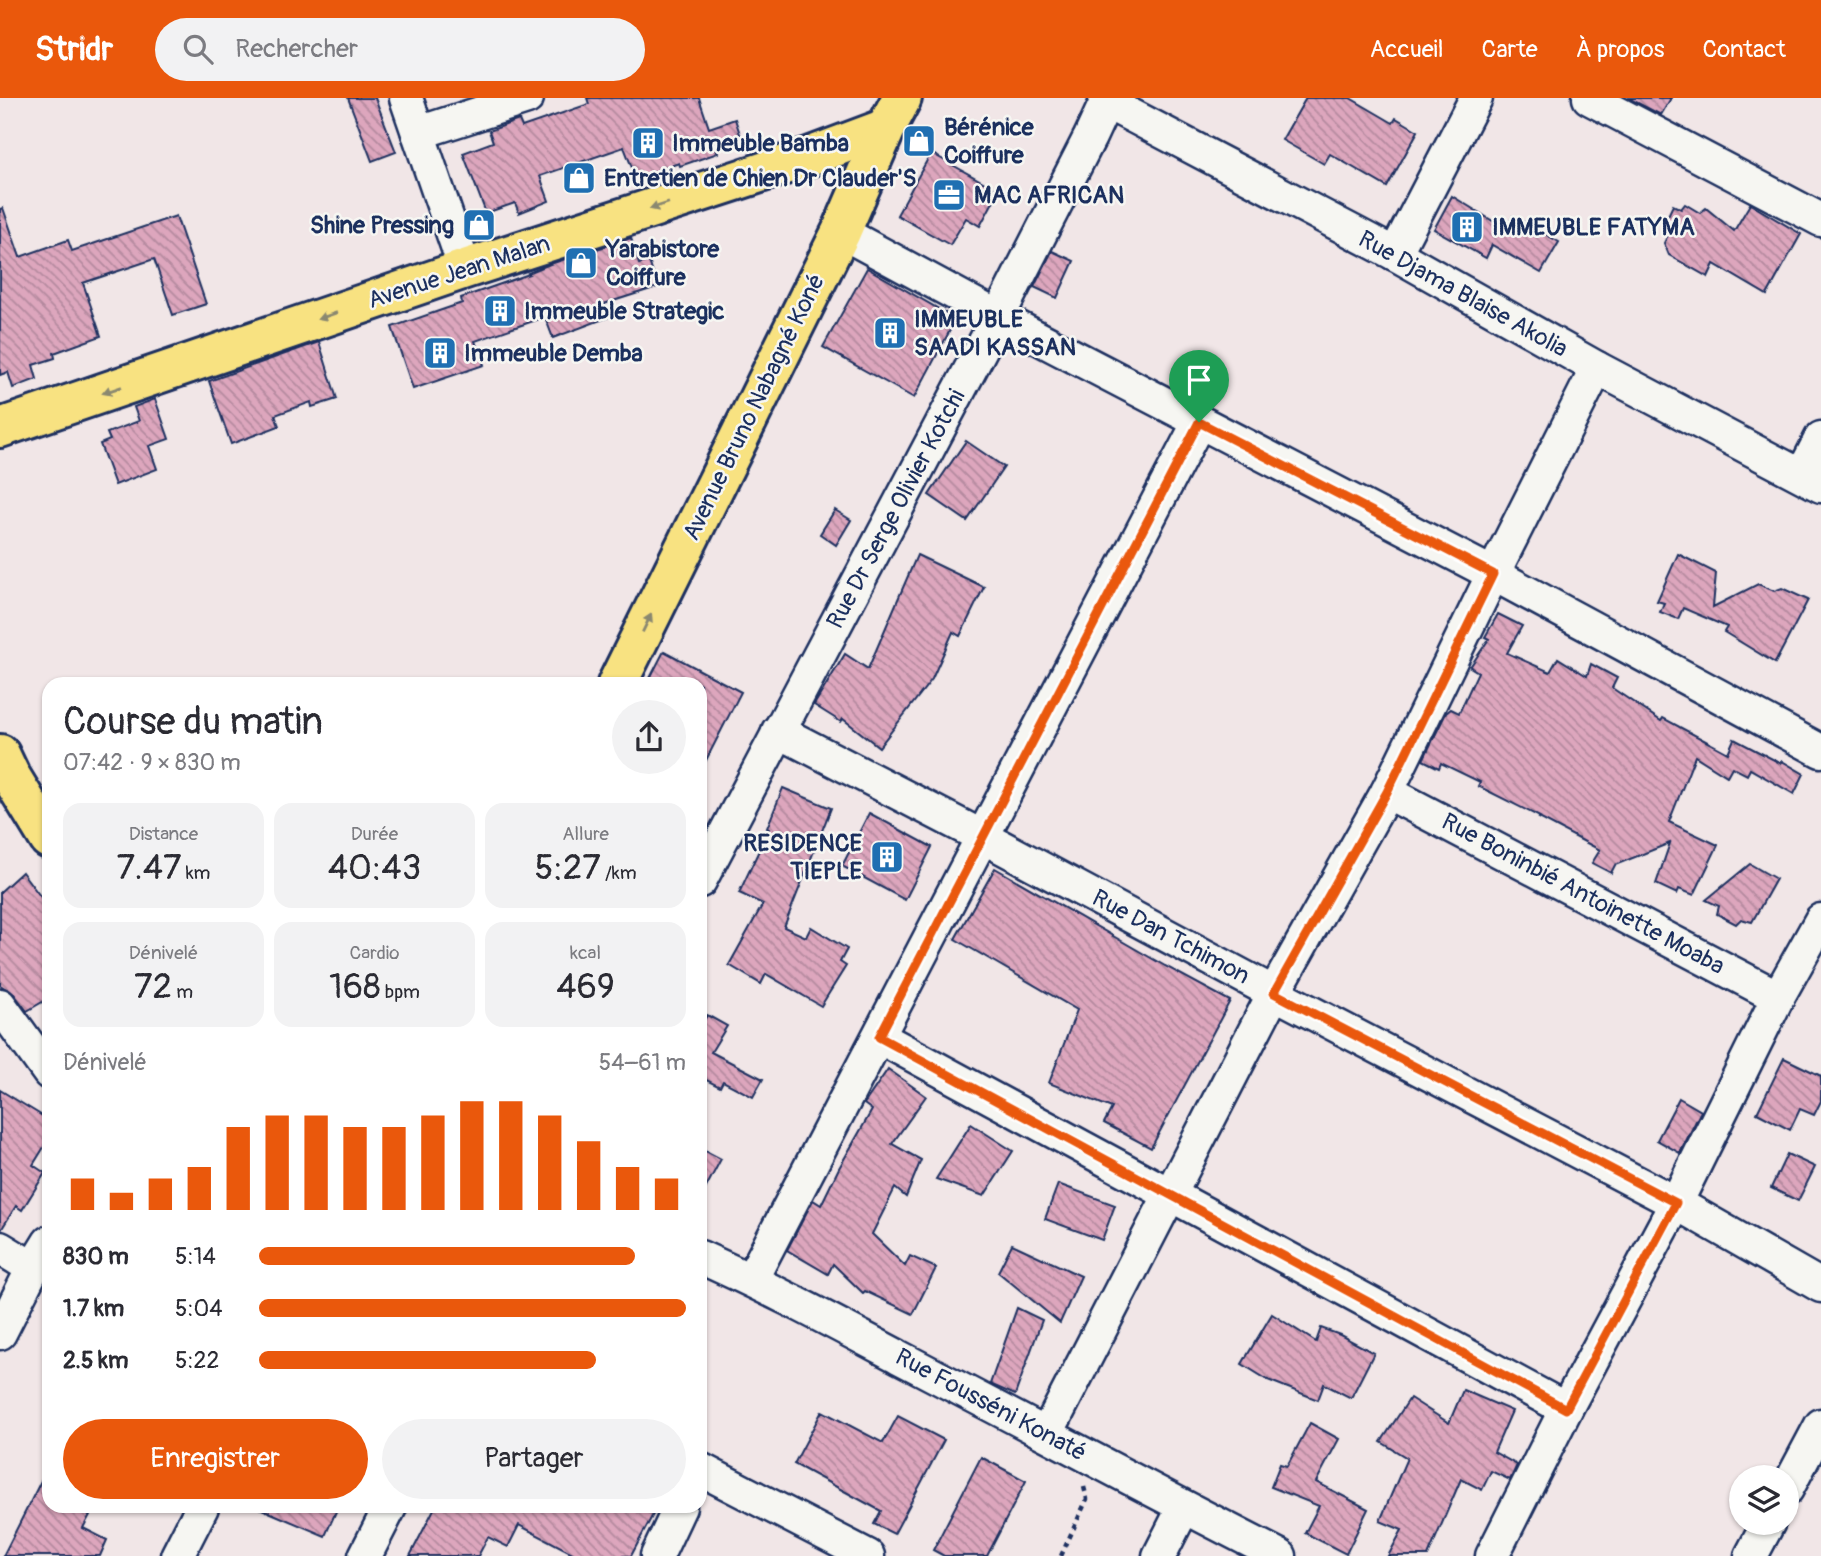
<!DOCTYPE html>
<html lang="fr">
<head>
<meta charset="utf-8">
<style>
	body { margin:0; font-family:Pangolin,sans-serif; background:#f2f2f3; color:#2b2b33; height:100vh; display:flex; flex-direction:column; font-size:26px; white-space:nowrap }
	* { box-sizing:border-box; margin:0 }
	p { font-size:23px; color:#7c7c81 }
	.icon { flex:none; width:38px; height:38px; fill:none; stroke:currentColor; stroke-width:2; stroke-linecap:round; stroke-linejoin:round }
	.map { position:relative; flex:1; overflow:hidden }
	.drawer { position:absolute; left:42px; top:579px; width:665px; height:836px; display:flex; flex-direction:column; background:#fff; border-radius:21px; box-shadow:0 2px 5px #0004 }
	.drawer>* { flex:none }
	.fabs { position:absolute; left:1729px; top:1367px; display:grid; gap:14px }
	.fabs a { display:grid; place-items:center; width:70px; height:70px; border-radius:50%; background:#fff; box-shadow:0 2px 5px #0004; font-size:35px }
	.pin { position:absolute; display:grid; place-items:center; width:60px; height:60px; color:#fff; margin:-72px -30px; border-radius:50% 50% 50% 0; rotate:-45deg; box-shadow:0 0 7px #0007 }
	.pin .icon { rotate:45deg }
	.round { display:grid; place-items:center; flex:none; width:74px; height:74px; border-radius:37px; background:#f2f2f3 }
	.head { display:flex; align-items:center; justify-content:space-between; height:119px; padding:0 21px }
	h1 { font-size:38px; font-weight:600; line-height:52px }
	.figures { display:grid; grid-template-columns:repeat(3,1fr); gap:10px; height:119px; padding:7px 21px }
	.figures div { display:grid; align-content:center; border-radius:18px; background:#f2f2f3; text-align:center }
	.figures b { font-size:35px; font-weight:600 }
	.figures small { font-size:19px; font-weight:400 }
	.figures p { font-size:19px }
	.chart { height:196px; padding:14px 21px }
	.chart p { display:flex; justify-content:space-between }
	.chart svg { width:100%; height:126px; margin-top:7px; stroke:#ea580c; stroke-width:6 }
	.cta { display:flex; gap:14px; margin-top:auto; padding:14px 21px }
	.cta a { flex:1; height:80px; border-radius:42px; background:#ea580c; color:#fff; font-size:28px; font-weight:600; line-height:80px; text-align:center }
	.cta a+a { background:#f2f2f3; color:#2b2b33 }
	ul { padding:0 21px; list-style:none; font-size:23px }
	li { display:grid; grid-template-columns:112px 84px 1fr; align-items:center; height:52px }
	li i { height:18px; border-radius:9px; background:#ea580c }
	header { display:flex; align-items:center; gap:42px; box-sizing:border-box; height:98px; padding:0 35px; background:#ea580c; color:#fff }
	header strong { font-size:33px }
	nav { display:flex; gap:38px; margin-inline-start:auto; font-size:24px }
	.search { width:490px; height:63px; background:#f2f2f3; display:flex; align-items:center; gap:18px; box-sizing:border-box; padding:0 24px; border-radius:38px; color:#7c7c81; font-size:26px }
	.map>svg:first-child { display:block }
	.building { fill:url(#building-back-hatch); stroke:#1b2f5e; stroke-width:2 }
	.lines { fill:none; stroke-linecap:round; stroke-linejoin:round }
	.minor-casing { stroke:#1b2f5e; stroke-width:37 }
	.major-casing { stroke:#1b2f5e; stroke-width:44 }
	.path { stroke:#1b2f5e; stroke-width:4.5; stroke-dasharray:5 5; stroke-linecap:butt }
	.minor { stroke:#f6f6f2; stroke-width:32 }
	.major { stroke:#f8e281; stroke-width:38 }
	.oneway { fill:#8a8870 }
	.route-casing { stroke:#fff; stroke-width:14 }
	.route { stroke:#ea580c; stroke-width:9 }
	.labels { text-anchor:middle; dominant-baseline:central; stroke-width:5; stroke-linejoin:round; paint-order:stroke }
	.poi-label { font-size:24px; font-weight:bold; fill:#1b2f5e; stroke:#f6f6f2; text-anchor:start }
	.street-label { font-size:24px; fill:#1b2f5e; stroke:#f6f6f2 }
</style>
</head>
<body>
<header>
<strong>Stridr</strong>
<div class="search"><svg class="icon" aria-label="search" viewBox="0 0 24 24"><circle cx="10" cy="10" r="6"/><path d="M15 15l6 6"/></svg>Rechercher</div>
<nav><a>Accueil</a><a>Carte</a><a>À propos</a><a>Contact</a></nav>
</header>
<div class="map">
<svg width="1821" height="1458" viewBox="0 0 1821 1458">
	<defs>
		<pattern id="building-back-hatch" width="6" height="6" patternUnits="userSpaceOnUse" patternTransform="scale(1.75)"><rect width="6" height="6" fill="#dda6bd"/><path d="M-1 5l2 2M0 0l6 6M5-1l2 2" fill="none" stroke="#b2889d"/></pattern>
	</defs>
	<rect width="100%" height="100%" fill="#f1e6e7"/>
	<filter id="ink" filterUnits="userSpaceOnUse"><feTurbulence type="fractalNoise" baseFrequency=".0143" numOctaves="2"/><feDisplacementMap in="SourceGraphic" scale="14" xChannelSelector="R" yChannelSelector="G"/><feConvolveMatrix kernelMatrix="1 2 1 2 8 2 1 2 1" color-interpolation-filters="sRGB"/></filter>
	<g filter="url(#ink)">
		<g class="building">
			<path d="M348 0H375L396 54 372 63Z"/>
			<path d="M587 0H699L709 30 735 21 742 42 716 51 718 55 680 68 679 65 636 80 624 49 540 78 549 103 519 115 515 105 486 115 463 55 493 44 489 33 519 22 522 29 589 6Z"/>
			<path d="M1306 0H1350L1393 25 1396 20 1418 33 1387 89 1330 56 1324 66 1282 42Z"/>
			<path d="M1628 0H1671L1661 17Z"/>
			<path d="M931 55 999 93 980 128 966 120 950 147 897 117Z"/>
			<path d="M1452 98 1506 131 1513 118 1559 144 1541 175 1492 147 1486 160 1434 131Z"/>
			<path d="M1685 106 1700 115 1706 110 1734 133 1750 106 1801 136 1767 197 1714 166 1708 179 1669 157 1664 145 1669 135 1662 130 1673 107 1681 111Z"/>
			<path d="M3 110 20 159 68 142 72 153 176 118 206 206 173 217 154 161 83 185 101 238 54 255 55 260 33 267 37 281 13 290 8 274 0 277V111Z"/>
			<path d="M631 140 639 166 649 163 657 189 604 206 609 219 553 240 545 219 475 243 484 267 413 291 392 229 462 205 461 200 529 176 528 175 550 166Z"/>
			<path d="M1052 153 1074 163 1057 200 1034 189Z"/>
			<path d="M867 170 956 221 914 300 823 249Z"/>
			<path d="M319 244 337 301 312 309 311 304 275 317 279 328 231 346 209 283Z"/>
			<path d="M155 301 169 341 149 348 157 371 115 387 100 346 110 342 107 335 139 323 134 309Z"/>
			<path d="M966 343 1004 369 967 423 929 397Z"/>
			<path d="M835 412 851 422 836 447 820 436Z"/>
			<path d="M1678 456 1716 475 1713 509 1758 486 1774 493 1782 490 1808 502 1775 565 1724 534 1727 529 1683 510 1678 521 1660 514 1664 505 1657 503Z"/>
			<path d="M917 457 984 489 960 538 953 534 932 581 879 649 843 621 841 624 814 607 845 556 868 571Z"/>
			<path d="M1498 516 1522 528 1507 555 1550 574 1558 560 1587 578 1591 566 1617 580 1612 590 1661 623 1663 620 1728 655 1734 641 1780 665 1782 663 1804 676 1794 696 1750 671 1747 677 1732 669 1727 678 1695 658 1669 724 1718 747 1694 797 1679 791 1677 796 1656 786 1670 745 1615 767 1611 775 1592 765 1600 752 1539 720 1540 719 1478 688 1480 684 1441 665 1439 670 1423 662 1446 615 1451 611 1459 615 1478 574 1470 569 1489 541 1485 539Z"/>
			<path d="M664 553 741 594 700 674V586H647Z"/>
			<path d="M783 690 831 710 784 829 806 839 811 829 847 851 840 864 846 868 821 908 766 876 761 886 729 867 763 806 739 795 769 731 767 730Z"/>
			<path d="M869 715 932 749 905 802 842 768Z"/>
			<path d="M1750 766 1776 781 1752 824 1741 821 1736 826 1717 816 1719 808 1706 802Z"/>
			<path d="M995 770 1165 868 1230 903 1151 1050 1104 1025 1112 1010 1049 985 1077 912 955 841Z"/>
			<path d="M22 774 49 810V900L27 913 14 896 0 887V794Z"/>
			<path d="M707 917 727 928 711 954 763 981 753 999 723 983 720 989 700 979V930Z"/>
			<path d="M1784 960 1821 978V1003L1814 1017 1800 1011 1790 1032 1757 1015Z"/>
			<path d="M888 971 926 998 892 1046 921 1062 906 1099 895 1090 872 1136 905 1168 910 1158 936 1170 913 1216 865 1193 863 1195 833 1166 828 1176 787 1152 813 1102 821 1107 839 1070 872 1012 864 1006Z"/>
			<path d="M0 992 49 1022V1041L33 1067 45 1075 22 1112 16 1108 1 1132H0Z"/>
			<path d="M1679 1000 1701 1013 1680 1055 1657 1042Z"/>
			<path d="M971 1026 1013 1053 984 1098 936 1081Z"/>
			<path d="M700 1050 721 1061 700 1101Z"/>
			<path d="M1787 1056 1815 1069 1798 1103 1771 1090Z"/>
			<path d="M1058 1086 1115 1107 1102 1142 1045 1121Z"/>
			<path d="M1012 1146 1081 1178 1060 1225 998 1174Z"/>
			<path d="M1017 1210 1042 1222 1015 1297 990 1286Z"/>
			<path d="M1272 1216 1316 1244 1321 1230 1340 1237 1374 1255 1351 1300 1324 1286 1318 1302 1268 1282 1242 1266Z"/>
			<path d="M1463 1292 1512 1313 1494 1354 1517 1367 1510 1382 1491 1373 1482 1392 1461 1381 1428 1458H1388L1402 1432 1380 1423 1407 1360 1381 1344 1410 1300 1449 1325Z"/>
			<path d="M822 1313 883 1345 898 1318 944 1342 894 1436 874 1426 881 1413 794 1366Z"/>
			<path d="M1310 1325 1339 1341 1316 1384 1368 1411 1346 1456 1305 1435 1319 1408 1271 1389 1280 1366 1287 1368Z"/>
			<path d="M981 1359 1026 1383 987 1458H944L933 1452Z"/>
			<path d="M49 1367V1409H75L90 1417 83 1430 107 1442 100 1458H3Z"/>
			<path d="M257 1409H338L325 1438Z"/>
			<path d="M435 1409H657L631 1458H578L519 1427 508 1449 488 1439 478 1458H410Z"/>
		</g>
		<g class="lines">
			<defs>
				<g id="minor">
					<path d="M406 0 465 171"/>
					<path d="M1589 0 1821 122"/>
					<path d="M1106 4 1395 156 1597 270 1821 388"/>
					<path d="M418 35 527 0"/>
					<path d="M841 134 998 219 1493 476 1821 653"/>
					<path d="M1395 156 1476 0"/>
					<path d="M1802 377 1821 340"/>
					<path d="M778 633 983 739 1274 895 1676 1105 1821 1188"/>
					<path d="M1387 694 1778 899"/>
					<path d="M700 783 998 219 1090 39 1108 0"/>
					<path d="M0 907 49 975"/>
					<path d="M879 939 1566 1311"/>
					<path d="M0 1150 33 1170"/>
					<path d="M700 1159C768 1189 833 1224 899 1259 1026 1325 1152 1393 1280 1458"/>
					<path d="M751 1182 1199 324"/>
					<path d="M0 1235 33 1170 49 1144"/>
					<path d="M1047 1335 1274 895 1387 694 1493 476 1597 270"/>
					<path d="M700 1371 868 1458"/>
					<path d="M1787 1391 1821 1327"/>
					<path d="M177 1458 202 1409"/>
					<path d="M365 1458 390 1409"/>
					<path d="M657 1458 680 1409"/>
					<path d="M1159 1458 1184 1409"/>
					<path d="M1492 1458 1566 1311 1676 1105 1778 899 1821 822"/>
					<path d="M1751 1458 1769 1424"/>
				</g>
				<g id="major">
					<path d="M0 330 465 171 806 60 886 30"/>
					<path d="M617 586 841 134 886 30 902 0"/>
					<path d="M0 656 10 677 49 741"/>
				</g>
			</defs>
			<use href="#minor" class="minor-casing"/>
			<use href="#major" class="major-casing"/>
			<path class="path" d="M1061 1458 1087 1401 1083 1385"/>
			<use href="#minor" class="minor"/>
			<use href="#major" class="major"/>
		</g>
		<defs><path id="oneway-solid" d="M-6-.8H1V-3.2L6.5 0L1 3.2V.8H-6Z" transform="scale(1.75)"/></defs>
		<g class="oneway">
			<use href="#oneway-solid" transform="translate(659 108) rotate(162)"/>
			<use href="#oneway-solid" transform="translate(327 218) rotate(161)"/>
			<use href="#oneway-solid" transform="translate(112 292) rotate(161)"/>
			<use href="#oneway-solid" transform="translate(647 525) rotate(-64)"/>
		</g>
	</g>
	<g class="lines" filter="url(#ink)">
		<defs>
			<path id="route" d="M1199 324 1493 476 1387 694 1274 895 1676 1105 1566 1311 879 939Z"/>
		</defs>
		<use href="#route" class="route-casing"/>
		<use href="#route" class="route"/>
	</g>
	<defs>
		<symbol id="shop-square" viewBox="-11 -11 22 22"><rect x="-9" y="-9" width="18" height="18" rx="4" fill="#1f6fb2" stroke="#f6f6f2"/><path d="M-5-2.5h2.3a2.7 3.5 0 0 1 5.4 0H5L5.5 6h-11ZM-1.5-2.5h3a1.5 2.3 0 0 0-3 0Z" fill="#fff"/></symbol>
		<symbol id="building-square" viewBox="-11 -11 22 22"><rect x="-9" y="-9" width="18" height="18" rx="4" fill="#1f6fb2" stroke="#f6f6f2"/><path d="M-4-6H4V6H1V3H-1V6H-4ZM-2.5-4.3h1.7v1.8h-1.7ZM.8-4.3h1.7v1.8H.8ZM-2.5-1h1.7V.8h-1.7ZM.8-1h1.7V.8H.8Z" fill="#fff"/></symbol>
		<symbol id="office-square" viewBox="-11 -11 22 22"><rect x="-9" y="-9" width="18" height="18" rx="4" fill="#1f6fb2" stroke="#f6f6f2"/><path d="M-6-3h4V-5.5h4V-3h4V5H-6ZM-1-4.5V-3h2v-1.5ZM-6 0V1H6V0Z" fill="#fff"/></symbol>
	</defs>
	<g fill-rule="evenodd">
		<use href="#shop-square" x="900" y="24" width="38" height="38"/>
		<use href="#building-square" x="629" y="26" width="38" height="38"/>
		<use href="#shop-square" x="560" y="61" width="38" height="38"/>
		<use href="#office-square" x="930" y="78" width="38" height="38"/>
		<use href="#shop-square" x="460" y="108" width="38" height="38"/>
		<use href="#building-square" x="1448" y="110" width="38" height="38"/>
		<use href="#shop-square" x="562" y="146" width="38" height="38"/>
		<use href="#building-square" x="481" y="194" width="38" height="38"/>
		<use href="#building-square" x="871" y="216" width="38" height="38"/>
		<use href="#building-square" x="421" y="236" width="38" height="38"/>
		<use href="#building-square" x="868" y="740" width="38" height="38"/>
	</g>
	<g class="labels">
		<g class="poi-label">
			<text x="944" y="29">Bérénice<tspan x="944" dy="28">Coiffure</tspan></text>
			<text x="672" y="45">Immeuble Bamba</text>
			<text x="604" y="80">Entretien de Chien Dr Clauder'S</text>
			<text x="974" y="97">MAC AFRICAN</text>
			<text x="454" y="127" text-anchor="end">Shine Pressing</text>
			<text x="1492" y="129">IMMEUBLE FATYMA</text>
			<text x="606" y="151">Yarabistore<tspan x="606" dy="28">Coiffure</tspan></text>
			<text x="524" y="213">Immeuble Strategic</text>
			<text x="914" y="221">IMMEUBLE<tspan x="914" dy="28">SAADI KASSAN</tspan></text>
			<text x="464" y="255">Immeuble Demba</text>
			<text x="862" y="745" text-anchor="end">RESIDENCE<tspan x="862" dy="28">TIEPLE</tspan></text>
		</g>
		<g class="street-label">
			<text transform="translate(459 174) rotate(-18)">Avenue Jean Malan</text>
			<text transform="translate(1463 196) rotate(29)">Rue Djama Blaise Akolia</text>
			<text transform="translate(754 309) rotate(-64)">Avenue Bruno Nabagné Koné</text>
			<text transform="translate(896 411) rotate(-62)">Rue Dr Serge Olivier Kotchi</text>
			<text transform="translate(1583 796) rotate(28)">Rue Boninbié Antoinette Moaba</text>
			<text transform="translate(1171 839) rotate(28)">Rue Dan Tchimon</text>
			<text transform="translate(991 1307) rotate(28)">Rue Fousséni Konaté</text>
		</g>
	</g>
</svg>
<div class="fabs">
<a><svg class="icon" aria-label="layers" viewBox="0 0 24 24"><path d="M12 4l9 5-9 5-9-5zM3 14l9 5 9-5"/></svg></a>
</div>
<div class="pin" style="left:1199px;top:324px;background:#1e9e55"><svg class="icon" aria-label="arrive" viewBox="0 0 24 24"><path d="M6 21V4h12l-3 4 3 4H6"/></svg></div>
<section class="drawer">
<div class="head"><div><h1>Course du matin</h1><p>07:42 · 9 × 830 m</p></div><a class="round"><svg class="icon" aria-label="share" viewBox="0 0 24 24"><path d="M12 15V3M7 8l5-5 5 5M5 13v7h14v-7"/></svg></a></div>
<div class="figures">
<div><p>Distance</p><b>7.47<small> km</small></b></div>
<div><p>Durée</p><b>40:43</b></div>
<div><p>Allure</p><b>5:27<small> /km</small></b></div>
</div>
<div class="figures">
<div><p>Dénivelé</p><b>72<small> m</small></b></div>
<div><p>Cardio</p><b>168<small> bpm</small></b></div>
<div><p>kcal</p><b>469</b></div>
</div>
<div class="chart"><p><span>Dénivelé</span>54–61 m</p>
<svg viewBox="0 0 160 44" preserveAspectRatio="none"><path d="M5 44V33M15 44V38M25 44V33M35 44V29M45 44V15M55 44V11M65 44V11M75 44V15M85 44V15M95 44V11M105 44V6M115 44V6M125 44V11M135 44V20M145 44V29M155 44V33"/></svg>
</div>
<ul>
<li><b>830 m</b>5:14<i style="width:88%"></i></li>
<li><b>1.7 km</b>5:04<i style="width:100%"></i></li>
<li><b>2.5 km</b>5:22<i style="width:79%"></i></li>
</ul>
<div class="cta"><a>Enregistrer</a><a>Partager</a></div>
</section>
</div>
</body>
</html>
